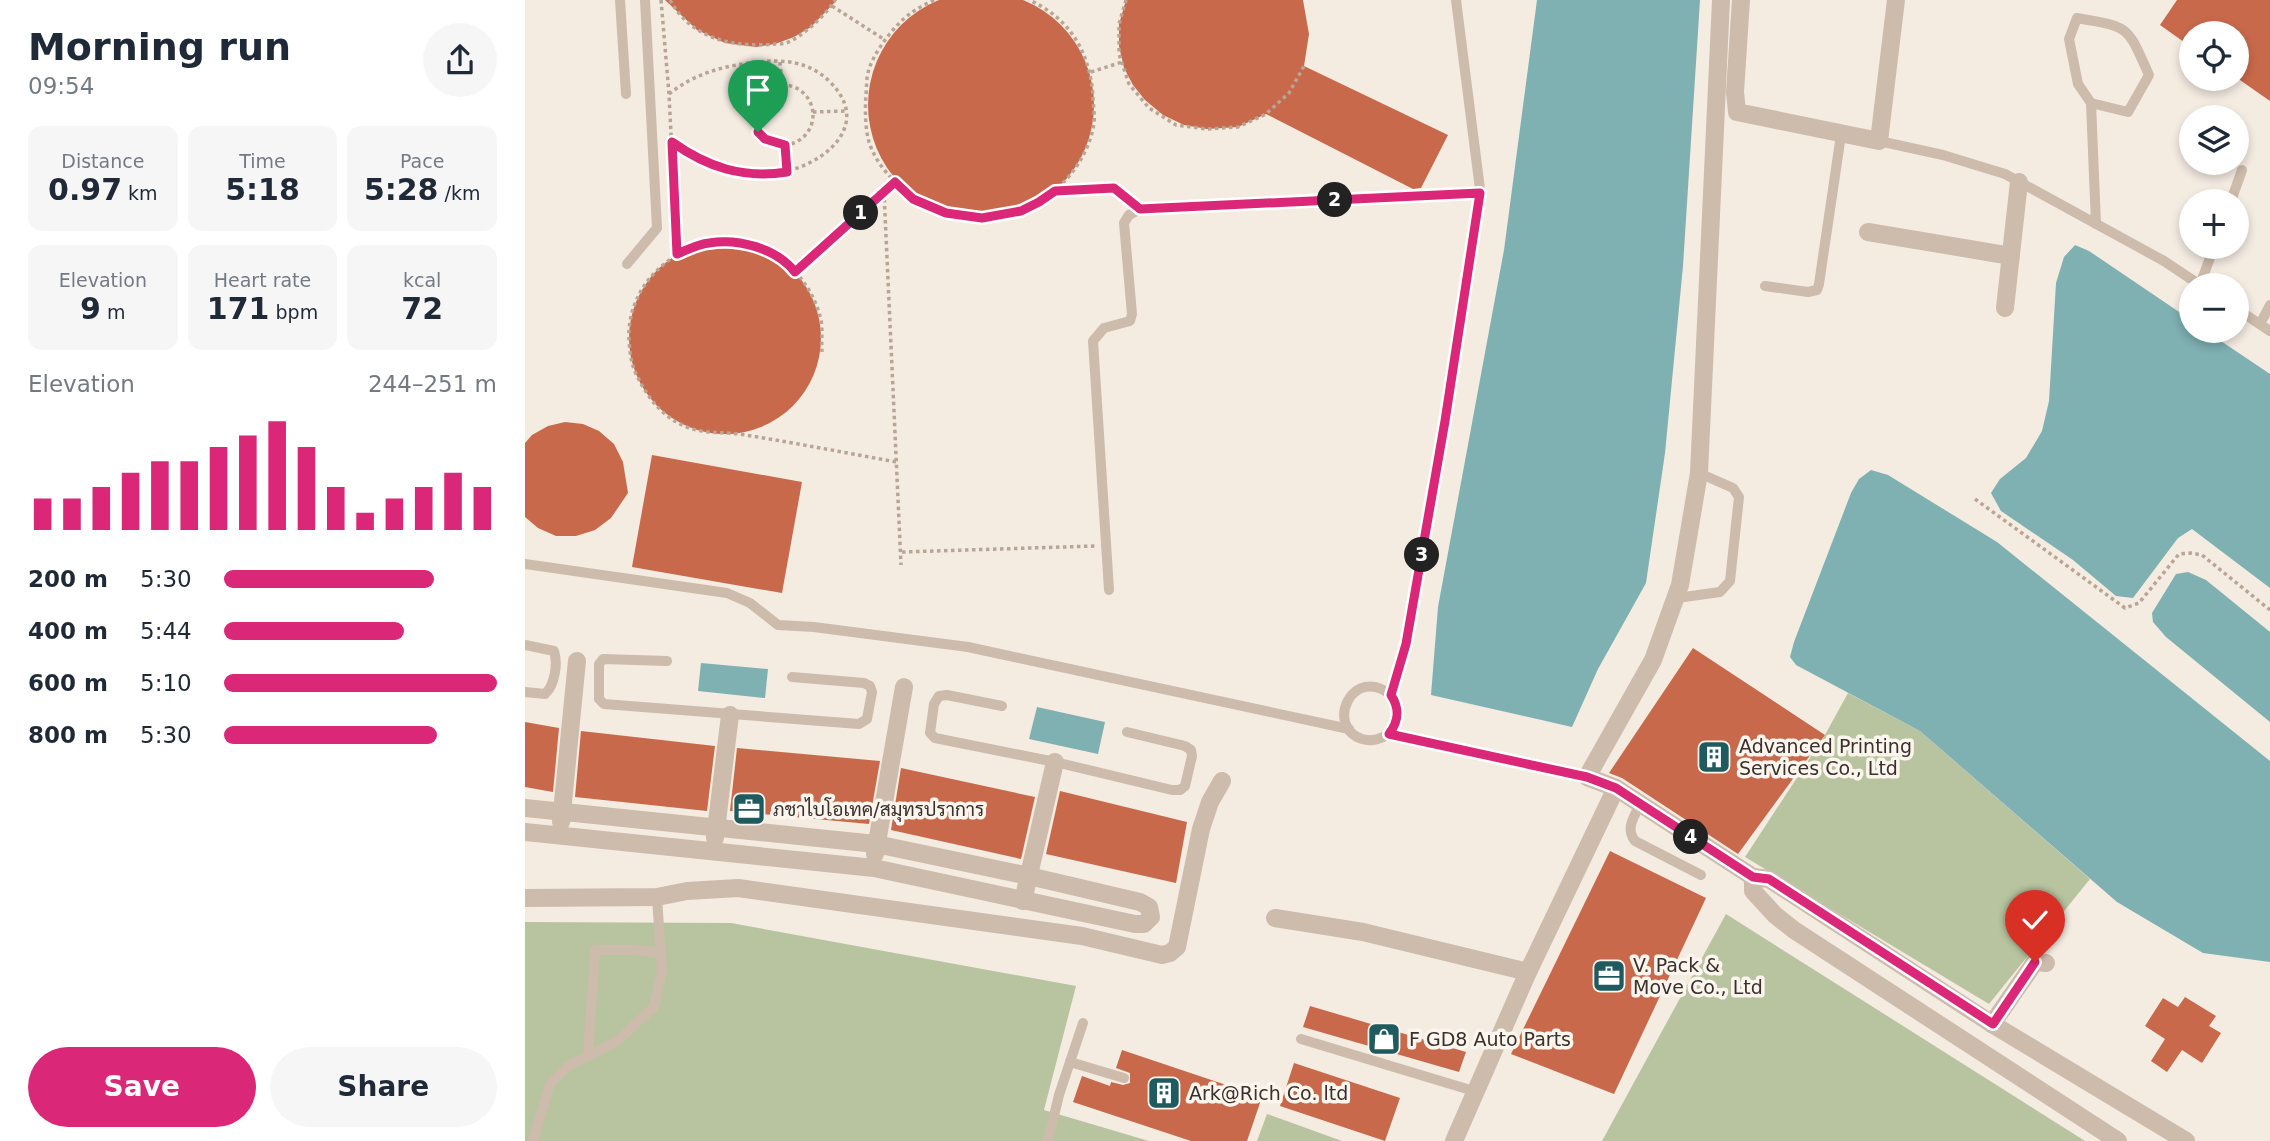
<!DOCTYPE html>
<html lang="en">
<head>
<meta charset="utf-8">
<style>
	body { margin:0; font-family:"DejaVu Sans",Sarabun,sans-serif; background:#f6f6f7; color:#1f2937; height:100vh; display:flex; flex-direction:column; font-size:26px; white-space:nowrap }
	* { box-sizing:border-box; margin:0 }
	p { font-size:23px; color:#747a83 }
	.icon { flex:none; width:38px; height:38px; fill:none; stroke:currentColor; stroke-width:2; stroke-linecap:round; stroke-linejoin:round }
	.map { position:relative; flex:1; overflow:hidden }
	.drawer { display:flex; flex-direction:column; background:#fff; width:525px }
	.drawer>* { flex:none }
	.controls { position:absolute; left:1654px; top:21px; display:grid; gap:14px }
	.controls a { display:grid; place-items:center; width:70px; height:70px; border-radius:50%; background:#fff; box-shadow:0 4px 10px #0003; font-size:35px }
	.pin { position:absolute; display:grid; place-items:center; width:60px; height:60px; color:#fff; margin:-72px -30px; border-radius:50% 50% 50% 0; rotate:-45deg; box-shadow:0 0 7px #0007 }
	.pin .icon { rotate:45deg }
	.km { position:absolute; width:35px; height:35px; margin:-18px; border-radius:50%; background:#222; color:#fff; font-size:19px; line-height:35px; text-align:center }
	.round { display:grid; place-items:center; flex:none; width:74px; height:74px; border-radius:37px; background:#f6f6f7 }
	.headline { display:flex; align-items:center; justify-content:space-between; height:119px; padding:0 28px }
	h1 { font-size:38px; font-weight:800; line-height:52px }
	.figures { display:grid; grid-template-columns:repeat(3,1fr); gap:10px; height:119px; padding:7px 28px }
	.figures div { display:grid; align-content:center; border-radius:14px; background:#f6f6f7; text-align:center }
	.figures b { font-size:30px; font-weight:800 }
	.figures small { font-size:19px; font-weight:400 }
	.figures p { font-size:19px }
	.chart { height:196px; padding:14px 28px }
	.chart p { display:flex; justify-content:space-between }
	.chart svg { width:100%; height:126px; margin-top:7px; stroke:#db2777; stroke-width:6 }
	.cta { display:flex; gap:14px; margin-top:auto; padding:14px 28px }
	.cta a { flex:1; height:80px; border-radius:42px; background:#db2777; color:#fff; font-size:28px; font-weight:800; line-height:80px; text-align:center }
	.cta a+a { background:#f6f6f7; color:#1f2937 }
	ul { padding:0 28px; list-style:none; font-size:23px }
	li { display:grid; grid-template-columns:112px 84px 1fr; align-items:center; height:52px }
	li i { height:18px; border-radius:9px; background:#db2777 }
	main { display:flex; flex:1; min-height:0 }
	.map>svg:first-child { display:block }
	.green { fill:#b8c4a0 }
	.water { fill:#7fb0b2 }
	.building { fill:#c8694b }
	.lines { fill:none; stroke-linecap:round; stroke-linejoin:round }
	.path { stroke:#b9a596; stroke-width:3.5; stroke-dasharray:3.5 3.5; stroke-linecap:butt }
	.service { stroke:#cdbbac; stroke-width:10 }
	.minor { stroke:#cdbbac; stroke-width:18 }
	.route-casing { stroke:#fff; stroke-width:14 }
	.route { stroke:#db2777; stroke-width:9 }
	.labels { text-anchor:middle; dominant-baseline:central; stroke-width:7; stroke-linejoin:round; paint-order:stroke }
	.poi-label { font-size:19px; fill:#3b302b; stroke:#fbf5ee; text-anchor:start }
</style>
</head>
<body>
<main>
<section class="drawer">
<div class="headline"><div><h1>Morning run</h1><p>09:54</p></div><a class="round"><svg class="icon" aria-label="share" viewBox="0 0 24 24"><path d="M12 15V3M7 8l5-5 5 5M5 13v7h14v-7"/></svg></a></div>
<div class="figures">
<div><p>Distance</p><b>0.97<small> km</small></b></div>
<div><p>Time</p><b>5:18</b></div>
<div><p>Pace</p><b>5:28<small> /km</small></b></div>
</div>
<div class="figures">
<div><p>Elevation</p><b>9<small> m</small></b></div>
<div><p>Heart rate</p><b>171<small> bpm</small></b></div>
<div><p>kcal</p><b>72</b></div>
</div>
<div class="chart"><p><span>Elevation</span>244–251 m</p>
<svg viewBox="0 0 160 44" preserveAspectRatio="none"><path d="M5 44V33M15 44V33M25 44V29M35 44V24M45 44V20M55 44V20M65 44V15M75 44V11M85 44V6M95 44V15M105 44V29M115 44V38M125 44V33M135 44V29M145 44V24M155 44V29"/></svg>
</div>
<ul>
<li><b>200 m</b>5:30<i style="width:77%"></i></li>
<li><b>400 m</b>5:44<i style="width:66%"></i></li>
<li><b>600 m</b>5:10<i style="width:100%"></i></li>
<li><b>800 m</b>5:30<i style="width:78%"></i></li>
</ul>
<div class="cta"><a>Save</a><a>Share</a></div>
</section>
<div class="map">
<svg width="1745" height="1141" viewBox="0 0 1745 1141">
	<rect width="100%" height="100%" fill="#f4ebe1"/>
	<g class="green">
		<path d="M1323 693 1395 731 1565 879 1464 1004 1220 857 1300 735Z"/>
		<path d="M1201 914 1560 1141H1077Z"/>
		<path d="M0 922 206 923 551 986 519 1110 624 1141H0Z"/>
		<path d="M742 1114 817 1141H732Z"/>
	</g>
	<g class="water">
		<path d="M1012 0H1175L1158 266 1140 453 1121 583 1073 669 1047 727 906 695 913 607 979 250Z"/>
		<path d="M1550 245 1564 251 1666 320V331H1681L1745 374V588L1667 529 1653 538 1608 598 1591 596 1548 560 1476 511 1466 493 1475 479 1501 458 1517 431 1524 401 1531 283 1539 257Z"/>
		<path d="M1346 470 1363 475 1472 542 1745 761V962L1678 953 1592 902 1395 731 1271 665 1265 657 1269 642 1326 493 1334 479Z"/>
		<path d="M1663 572 1681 580 1745 632V722L1641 637 1628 622 1627 613 1651 574Z"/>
		<path d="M176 663 243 669 240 698 173 691Z"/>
		<path d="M512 707 580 722 573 754 504 739Z"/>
	</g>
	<g class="building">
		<circle cx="456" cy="105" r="113"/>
		<path d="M140 0H312L286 27 269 37 250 44 231 47 200 43 172 30Z"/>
		<path d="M601 0H778L784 34 779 66 923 135 896 188 888 189 741 114 713 127 682 129 659 125 638 115 620 100 608 85 599 68 594 46V24Z"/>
		<path d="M1652 0H1745V101L1712 78V33H1666V47L1635 25Z"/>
		<circle cx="200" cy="338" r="96"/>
		<path d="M40 422 58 424 74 431 89 444 98 462 103 493 86 518 70 530 51 536H31L13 528 0 517V443L7 435 23 426Z"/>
		<path d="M127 455 277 482 257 593 107 567Z"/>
		<path d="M1168 648 1300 735 1213 854 1097 778 1084 773Z"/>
		<path d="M0 722 34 728 28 792 0 787Z"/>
		<path d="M56 731 190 746 182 811 50 797Z"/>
		<path d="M212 748 355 761 344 824 205 811Z"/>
		<path d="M376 768 510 797 496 859 366 830Z"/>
		<path d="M535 791 662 822 651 883 521 854Z"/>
		<path d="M1085 851 1181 898 1089 1094 986 1054Z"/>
		<path d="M1660 997 1691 1016 1684 1026 1696 1033 1677 1063 1657 1050 1642 1072 1626 1061 1640 1039 1620 1026 1638 998 1653 1007Z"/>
		<path d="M785 1006 941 1052 934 1072 778 1027Z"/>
		<path d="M597 1050 737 1097 722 1141H666L548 1102 557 1076 585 1086 586 1082 598 1085 605 1083V1073L591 1068Z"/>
		<path d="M769 1063 875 1098 860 1141 755 1106Z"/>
	</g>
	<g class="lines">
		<g class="path">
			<path d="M136 0 144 94 152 254"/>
			<path d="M145 0C166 39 209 48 250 44 253 44 257 44 261 43 276 38 302 14 310 0"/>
			<path d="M409 0C401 4 393 8 386 13 370 24 347 54 343 73 341 80 342 87 341 94 340 109 340 128 344 142 350 161 364 177 378 189 382 192 385 197 390 200 443 233 516 218 551 167 560 154 567 138 569 123 570 114 568 105 568 96 565 53 545 18 504 0"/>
			<path d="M601 0 594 24V54L604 84 624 108 651 125 682 129 713 127 741 114 764 93 779 66"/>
			<path d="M307 6 360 40"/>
			<path d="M255 62 257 85"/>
			<path d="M566 72 597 62"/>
			<circle cx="258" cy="115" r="30"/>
			<path d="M144 94C170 73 201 65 234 62 259 59 285 62 304 81 353 128 290 173 241 174 205 175 175 162 147 142"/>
			<path d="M288 112 321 111"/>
			<path d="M260 145 262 172"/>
			<path d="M532 191 588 188 604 201"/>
			<path d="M359 192 376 565"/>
			<path d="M270 273 370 182"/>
			<path d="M297 352C296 342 298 330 296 320 275 233 165 214 117 289 108 305 103 321 104 340 105 353 106 364 112 376 123 398 138 418 162 427 182 435 200 431 220 435 271 443 321 453 372 462"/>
			<path d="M1450 499 1600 608 1614 603 1654 554 1666 553 1677 555 1745 610"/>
			<path d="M377 552 570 546"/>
		</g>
		<g class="service">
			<path d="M95 0 101 94"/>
			<path d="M1566 103 1603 112 1624 75C1602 26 1606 27 1552 18L1544 39 1553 84 1566 103 1571 224"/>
			<path d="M1354 141 1418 155 1480 174 1639 261 1675 285"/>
			<path d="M1706 201 1717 170"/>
			<path d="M102 264 132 228 120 0"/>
			<path d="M1675 285 1689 247"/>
			<path d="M1240 286 1283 292 1292 290 1294 284 1316 135"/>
			<path d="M1712 309 1745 331"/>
			<path d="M1735 324 1745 305"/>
			<path d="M0 564 202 593 225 603 253 625 289 627 443 647 824 729"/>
			<path d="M584 590 568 341 579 328 605 321 607 314 599 223 604 215 615 209 955 193"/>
			<path d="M1152 598 1195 592 1205 581 1214 497 1208 488 1174 473"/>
			<path d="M0 645 29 651C33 663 30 685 20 694L0 692"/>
			<path d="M142 661 78 659 74 664V699L79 704 334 724 342 719 347 692 345 686 339 683 267 677"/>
			<path d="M866 695C828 664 799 726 837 739 844 741 852 740 858 737 876 728 875 709 866 695L881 644 920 421 951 220 955 189 931 0"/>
			<path d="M477 706 422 695 414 696 409 704 405 733 410 738 530 762 647 790H655L660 786 667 756 666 750 660 746 602 732"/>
			<path d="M864 734 1062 777"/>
			<path d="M1115 804C1109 818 1100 828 1110 841L1176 875"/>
			<path d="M776 1039 952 1092"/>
			<path d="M63 1056 70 950H113L136 953"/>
			<path d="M545 1062 599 1078"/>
			<path d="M8 1141 25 1084 43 1066 91 1042 129 1007 137 972 132 897"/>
			<path d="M523 1141 534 1095 558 1023"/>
		</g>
		<g class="minor">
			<path d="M1196 0 1174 473 1155 585 1128 660 1062 777 1091 788 1228 877 1244 879 1467 1024 1661 1141"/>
			<path d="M1216 0 1210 92 1212 112 1354 141 1371 0"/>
			<path d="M1343 232 1486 256"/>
			<path d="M1480 308 1494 182"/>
			<path d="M0 808 351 844 504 876 615 902 624 907 626 917 619 924H610L349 868 0 832"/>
			<path d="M36 822 52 661"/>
			<path d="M190 838 205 715"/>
			<path d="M350 854 379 687"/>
			<path d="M1228 877V891L1250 915 1269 930 1593 1141"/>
			<path d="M0 898 132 897 162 891 213 888 557 936 637 955 645 953 652 947 676 829 685 802 697 781"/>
			<path d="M498 901 530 762"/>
			<path d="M750 918 838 932 1003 972"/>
			<path d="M1467 1024 1508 965 1510 962 1521 963"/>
			<path d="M929 1141 1003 972 1091 788"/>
		</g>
	</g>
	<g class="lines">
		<defs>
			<path id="route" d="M233 132 240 139 260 145 262 172C218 179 182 167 147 142L152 254C162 250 173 244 184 243 213 238 251 248 270 272L370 182 388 199 421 213 457 218 496 211 514 202 530 191 589 188 615 209 955 193 920 421 881 644 866 695C875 709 874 721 864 734L1062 777 1091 788 1228 877 1244 879 1468 1024 1510 962"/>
		</defs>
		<use href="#route" class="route-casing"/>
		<use href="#route" class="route"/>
	</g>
	<defs>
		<symbol id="building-square" viewBox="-11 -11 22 22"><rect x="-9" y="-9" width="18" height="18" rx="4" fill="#1f5a5e" stroke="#fbf5ee"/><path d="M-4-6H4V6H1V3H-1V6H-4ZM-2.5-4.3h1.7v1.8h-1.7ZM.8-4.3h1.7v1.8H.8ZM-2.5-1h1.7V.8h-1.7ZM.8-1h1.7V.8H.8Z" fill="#fff"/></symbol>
		<symbol id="office-square" viewBox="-11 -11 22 22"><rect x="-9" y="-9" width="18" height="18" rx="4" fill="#1f5a5e" stroke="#fbf5ee"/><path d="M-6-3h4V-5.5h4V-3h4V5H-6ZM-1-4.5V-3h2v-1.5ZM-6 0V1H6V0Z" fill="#fff"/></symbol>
		<symbol id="shop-square" viewBox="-11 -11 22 22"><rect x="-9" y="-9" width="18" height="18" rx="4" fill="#1f5a5e" stroke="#fbf5ee"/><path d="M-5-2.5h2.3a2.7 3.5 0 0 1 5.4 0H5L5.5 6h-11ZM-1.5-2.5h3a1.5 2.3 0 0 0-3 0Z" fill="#fff"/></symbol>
	</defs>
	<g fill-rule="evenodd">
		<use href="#building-square" x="1170" y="738" width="38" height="38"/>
		<use href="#office-square" x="205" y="790" width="38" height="38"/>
		<use href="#office-square" x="1065" y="957" width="38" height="38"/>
		<use href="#shop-square" x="840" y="1020" width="38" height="38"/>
		<use href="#building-square" x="620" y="1074" width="38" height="38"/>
	</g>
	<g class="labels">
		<g class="poi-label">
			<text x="1214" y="746">Advanced Printing<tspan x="1214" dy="22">Services Co., Ltd</tspan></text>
			<text x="248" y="809">ภชาไบโอเทค/สมุทรปราการ</text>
			<text x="1108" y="965">V. Pack &amp;<tspan x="1108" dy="22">Move Co., Ltd</tspan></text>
			<text x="884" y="1039">F GD8 Auto Parts</text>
			<text x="664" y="1093">Ark@Rich Co. ltd</text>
		</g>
	</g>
</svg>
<div class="controls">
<a><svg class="icon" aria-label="locate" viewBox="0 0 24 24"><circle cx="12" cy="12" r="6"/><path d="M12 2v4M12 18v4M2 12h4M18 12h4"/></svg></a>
<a><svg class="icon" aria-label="layers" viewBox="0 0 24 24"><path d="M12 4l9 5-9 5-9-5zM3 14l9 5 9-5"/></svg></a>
<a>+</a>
<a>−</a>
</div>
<div class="pin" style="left:233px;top:132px;background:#1e9e55"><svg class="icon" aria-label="arrive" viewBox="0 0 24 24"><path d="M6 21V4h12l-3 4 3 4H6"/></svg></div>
<div class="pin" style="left:1510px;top:962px;background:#d93025"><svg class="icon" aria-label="check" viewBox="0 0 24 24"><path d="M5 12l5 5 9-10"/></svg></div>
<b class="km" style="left:336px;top:213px">1</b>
<b class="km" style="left:810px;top:200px">2</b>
<b class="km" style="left:897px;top:555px">3</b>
<b class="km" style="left:1166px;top:837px">4</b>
</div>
</main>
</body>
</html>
